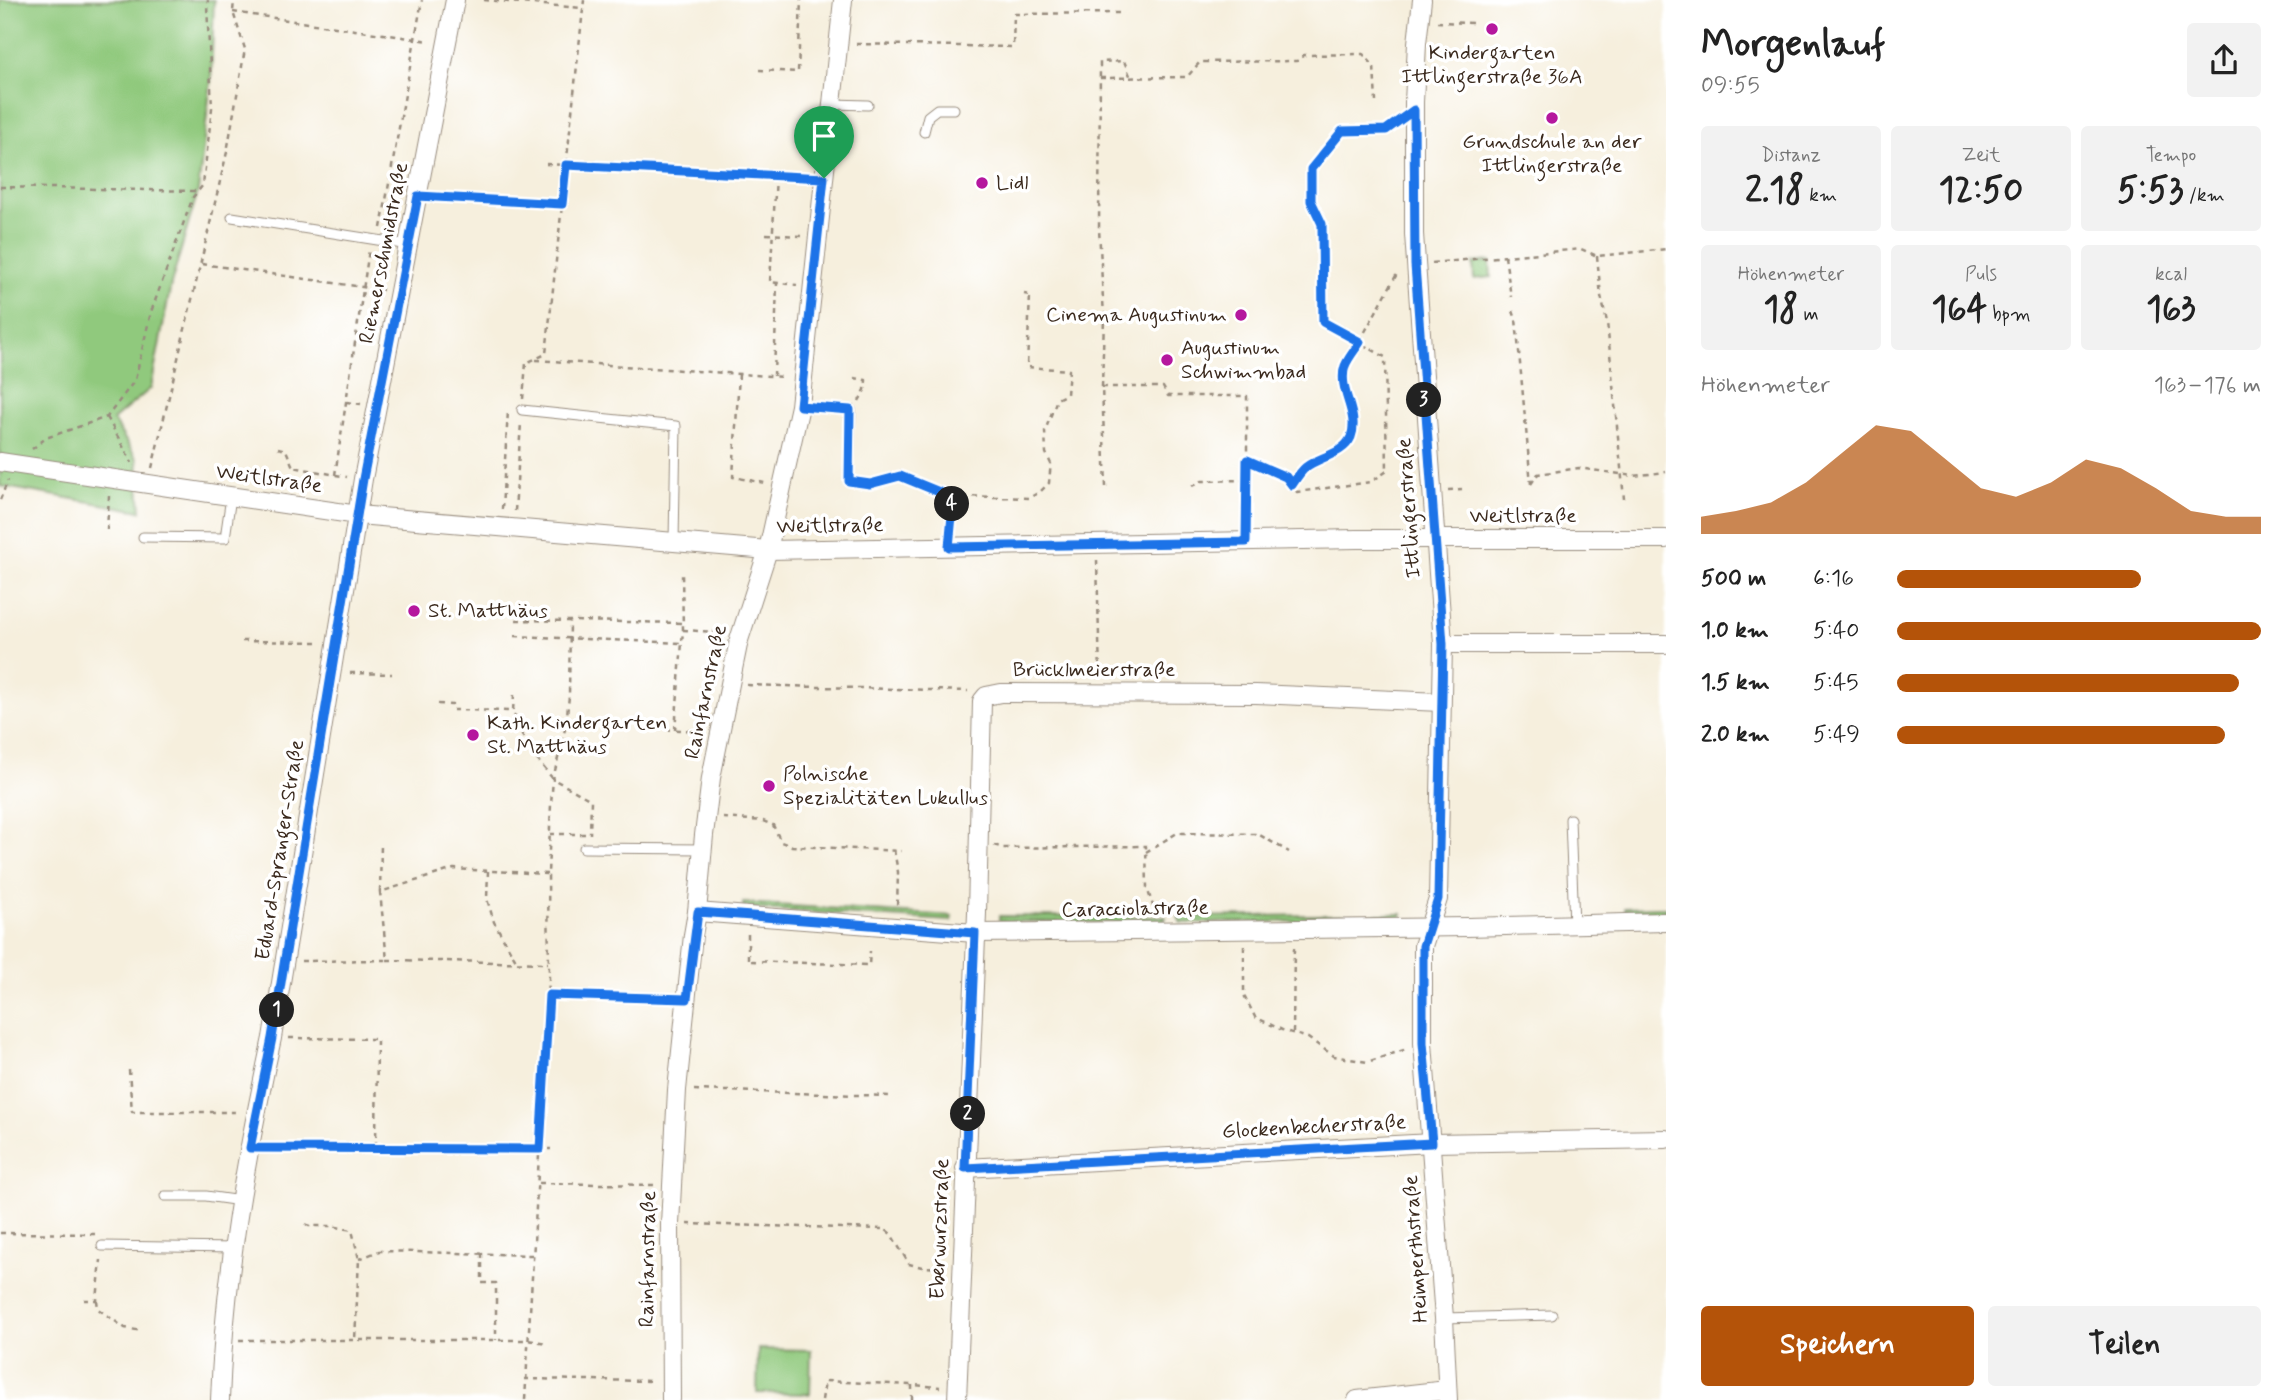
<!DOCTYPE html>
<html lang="de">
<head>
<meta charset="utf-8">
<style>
	body { margin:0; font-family:Mynerve,sans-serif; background:#f2f2f2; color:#222; height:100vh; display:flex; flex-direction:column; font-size:26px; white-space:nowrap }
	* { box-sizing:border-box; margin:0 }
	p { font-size:23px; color:#767676 }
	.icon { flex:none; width:38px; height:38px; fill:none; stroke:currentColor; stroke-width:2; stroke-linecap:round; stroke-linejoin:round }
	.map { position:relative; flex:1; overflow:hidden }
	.sheet { display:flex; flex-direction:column; background:#fff; width:630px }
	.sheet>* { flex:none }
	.pin { position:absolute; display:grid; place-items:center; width:60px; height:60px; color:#fff; margin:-72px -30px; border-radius:50% 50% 50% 0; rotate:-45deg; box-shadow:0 0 7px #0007 }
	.pin .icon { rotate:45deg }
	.km { position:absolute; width:35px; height:35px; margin:-18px; border-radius:50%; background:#222; color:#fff; font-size:19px; line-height:35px; text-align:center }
	.round { display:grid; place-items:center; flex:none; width:74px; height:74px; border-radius:7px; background:#f2f2f2 }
	.overview { display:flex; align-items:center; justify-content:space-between; height:119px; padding:0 35px }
	h1 { font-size:38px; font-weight:700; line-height:52px }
	.figures { display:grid; grid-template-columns:repeat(3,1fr); gap:10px; height:119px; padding:7px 35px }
	.figures div { display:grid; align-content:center; border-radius:7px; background:#f2f2f2; text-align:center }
	.figures b { font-size:35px; font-weight:700 }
	.figures small { font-size:19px; font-weight:400 }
	.figures p { font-size:19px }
	.chart { height:196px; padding:14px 35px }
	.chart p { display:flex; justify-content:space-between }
	.chart svg { width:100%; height:126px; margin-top:7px; fill:#b45309; opacity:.7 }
	.cta { display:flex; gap:14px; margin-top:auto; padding:14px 35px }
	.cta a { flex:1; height:80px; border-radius:7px; background:#b45309; color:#fff; font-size:28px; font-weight:700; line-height:80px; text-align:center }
	.cta a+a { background:#f2f2f2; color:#222 }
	ul { padding:0 35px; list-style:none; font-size:23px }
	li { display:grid; grid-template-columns:112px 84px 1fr; align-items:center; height:52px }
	li i { height:18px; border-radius:9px; background:#b45309 }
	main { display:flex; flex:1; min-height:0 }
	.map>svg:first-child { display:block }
	.green { fill:#90c97d; stroke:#667a4e; stroke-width:2 }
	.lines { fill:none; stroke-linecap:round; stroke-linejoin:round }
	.lane-casing { stroke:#988c7e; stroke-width:11 }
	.street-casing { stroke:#988c7e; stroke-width:20 }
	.path { stroke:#988c7e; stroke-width:2.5; stroke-dasharray:5 5; stroke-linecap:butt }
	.lane { stroke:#fff; stroke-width:9 }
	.street { stroke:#fff; stroke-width:18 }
	.route-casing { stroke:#fff; stroke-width:14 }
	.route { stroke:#1a73e8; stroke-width:9 }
	.poi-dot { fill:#b5179e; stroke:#fff; stroke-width:2.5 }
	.labels { text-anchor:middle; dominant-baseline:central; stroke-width:7; stroke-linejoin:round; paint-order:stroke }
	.poi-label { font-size:21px; fill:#3b2a1e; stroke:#fff; text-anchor:start }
	.street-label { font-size:21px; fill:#3b2a1e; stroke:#fff }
</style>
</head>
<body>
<main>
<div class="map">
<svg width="1666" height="1400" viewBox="0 0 1666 1400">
	<rect width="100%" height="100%" fill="#fff"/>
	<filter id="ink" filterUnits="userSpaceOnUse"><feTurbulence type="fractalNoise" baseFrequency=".0143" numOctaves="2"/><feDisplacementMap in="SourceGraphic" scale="14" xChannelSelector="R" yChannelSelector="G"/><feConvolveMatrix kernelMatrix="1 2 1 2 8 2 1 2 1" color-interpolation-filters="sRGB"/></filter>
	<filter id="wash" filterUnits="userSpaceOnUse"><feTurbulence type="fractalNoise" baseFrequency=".00686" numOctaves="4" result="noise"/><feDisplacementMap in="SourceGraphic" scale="28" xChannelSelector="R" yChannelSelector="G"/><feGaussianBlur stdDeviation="1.57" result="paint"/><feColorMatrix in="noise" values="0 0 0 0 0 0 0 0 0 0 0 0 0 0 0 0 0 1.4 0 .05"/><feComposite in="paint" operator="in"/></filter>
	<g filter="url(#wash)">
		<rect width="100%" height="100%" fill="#f6efdd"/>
		<g class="green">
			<path d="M0 0H214L211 81 198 191 171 284 151 388 113 420 137 459 141 511 0 486Z"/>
			<path d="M1490 261 1491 277 1474 279 1473 263Z"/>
			<path d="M743 903 952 916 951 921 743 908Z"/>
			<path d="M1666 907V914L1625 915V908Z"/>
			<path d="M1402 914V920L1181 923 1178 917Z"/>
			<path d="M999 916 1166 917 1163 923 999 921Z"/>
			<path d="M758 1349 811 1350 810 1394 757 1393Z"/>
		</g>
	</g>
	<g filter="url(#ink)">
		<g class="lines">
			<defs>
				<g id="lane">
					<path d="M832 104 868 105"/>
					<path d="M924 132 928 116 937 109H954"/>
					<path d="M232 217 409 245"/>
					<path d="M800 406 851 410 849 481 870 484 900 476 949 496 953 505 949 547"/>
					<path d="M522 410 676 426 674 542"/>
					<path d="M143 537 225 538 231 497"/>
					<path d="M1570 819 1574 925"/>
					<path d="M584 848 702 849"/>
					<path d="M165 1196H206L241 1201"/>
					<path d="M102 1246 234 1248"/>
					<path d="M1444 1318 1552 1315"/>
				</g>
				<g id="street">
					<path d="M1422 0 1417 43 1414 102V234L1443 644 1438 899 1423 946V1043L1444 1318 1448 1400"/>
					<path d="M0 462 358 515 768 550 1357 539H1666"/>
					<path d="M1443 644H1666"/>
					<path d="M697 912 975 933 1467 927 1666 922"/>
					<path d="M965 1168 1432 1143 1666 1139"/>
					<path d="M220 1400C224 1278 246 1157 272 1038L363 479 455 0"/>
					<path d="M671 1400 670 1224 677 1090 693 935 697 912 704 835 711 778 730 684 739 640 768 550 800 406 843 0"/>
					<path d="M957 1400 977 913 982 701 986 696 1001 693 1256 694 1441 702"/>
					<path d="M1357 1400 1447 1390"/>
				</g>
			</defs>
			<use href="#lane" class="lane-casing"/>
			<use href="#street" class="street-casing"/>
			<g class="path">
				<path d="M484 0 582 8"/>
				<path d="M233 12 430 41"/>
				<path d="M1437 22 1475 23"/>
				<path d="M856 44 1013 47 1014 14 1119 13"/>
				<path d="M759 70 798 72 801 0"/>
				<path d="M1100 78 1187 77 1200 62 1297 61 1304 55 1363 54 1374 66 1376 102"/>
				<path d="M546 164 808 177"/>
				<path d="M776 176 770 282 797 285"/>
				<path d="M0 187 196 191"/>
				<path d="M435 197 561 204"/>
				<path d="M381 228 422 0"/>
				<path d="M766 234 801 236"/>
				<path d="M1505 256 1511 297"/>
				<path d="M1597 256 1601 296 1607 322 1624 499"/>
				<path d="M1432 263 1581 249 1597 256 1666 249"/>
				<path d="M202 264 383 290"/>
				<path d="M1513 311 1516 319 1531 484"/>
				<path d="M536 360 784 377"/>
				<path d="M739 374 733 477 765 483"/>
				<path d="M774 376 777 283"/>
				<path d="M854 378 866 380 865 390 859 401"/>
				<path d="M1102 387 1104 317 1099 229 1100 62 1124 61 1131 78"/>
				<path d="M523 399 526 363 546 354 584 0"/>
				<path d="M347 402 361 404"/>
				<path d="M107 417 132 463"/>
				<path d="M278 448 286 450 293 467 347 477"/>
				<path d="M32 449 46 438 107 417 135 380 151 312 193 197 203 185 212 108 207 5 208 0"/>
				<path d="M1247 459 1286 477 1297 492 1371 482 1387 471 1385 357 1323 322 1322 224 1311 201V169L1342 131 1386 129 1397 122"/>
				<path d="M152 468 227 152 245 49 233 12 234 0"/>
				<path d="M335 475 369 250"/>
				<path d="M1531 484 1538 474 1579 468 1633 476 1666 472"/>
				<path d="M1292 485 1304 468 1327 455 1338 452 1350 439 1354 419 1345 385V368L1398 272"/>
				<path d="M1192 486 1202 481 1248 480"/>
				<path d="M1106 487 1102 387H1163L1168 396H1247V524"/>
				<path d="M1448 490 1462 489"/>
				<path d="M963 496 1029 498 1041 491 1049 483 1050 472 1051 464 1046 453 1045 431 1057 399 1067 394 1069 370 1027 367 1030 295 1024 294"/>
				<path d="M0 500 8 480"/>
				<path d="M502 509 508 411"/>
				<path d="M515 511 521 423"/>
				<path d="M107 530 109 496"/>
				<path d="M1097 560 1100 676"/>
				<path d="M516 620 683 623"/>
				<path d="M683 630 716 632"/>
				<path d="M515 636 682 643"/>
				<path d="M242 641 320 642"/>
				<path d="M350 673 392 674"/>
				<path d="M747 685 968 691"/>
				<path d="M514 695 513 711 527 747 553 779 591 800 590 834"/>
				<path d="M438 704 452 705V710L513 711"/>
				<path d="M656 729 702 731"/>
				<path d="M675 730 683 630 682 573"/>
				<path d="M723 818 763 821 773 825 781 842 792 846 901 851"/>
				<path d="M550 834H585"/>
				<path d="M994 845 1003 848 1146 846 1147 888 1155 912"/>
				<path d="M894 850 898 872 897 909"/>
				<path d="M1146 852 1177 833 1258 834 1289 852"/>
				<path d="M488 871 487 899 494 922 517 962"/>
				<path d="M380 892 381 844"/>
				<path d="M748 934V961L869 965 870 951"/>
				<path d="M1244 946V995L1255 1017 1282 1030 1308 1038 1334 1056 1367 1062 1407 1049"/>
				<path d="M387 960 548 963"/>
				<path d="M301 961 387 960 380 892 454 869 548 874"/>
				<path d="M550 995 669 998"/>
				<path d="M1293 1033 1294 946"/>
				<path d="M289 1038 377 1039 376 1147"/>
				<path d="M129 1070 132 1112H237"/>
				<path d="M694 1090 890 1096"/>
				<path d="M268 1148 551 1149"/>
				<path d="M539 1183 655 1185"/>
				<path d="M306 1224 309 1226H331L352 1230 359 1259 355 1340"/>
				<path d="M687 1224 885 1229 891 1234 909 1264 922 1267 945 1268"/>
				<path d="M0 1233 95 1234"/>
				<path d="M482 1253V1283H496V1340"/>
				<path d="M359 1259 379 1251 532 1255"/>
				<path d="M84 1300H97L101 1260"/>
				<path d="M97 1300 98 1309 125 1328 142 1331"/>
				<path d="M239 1340H527L547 1343"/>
				<path d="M524 1379 653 1381"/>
				<path d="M525 1400 549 980 548 874 551 804 553 779 566 725 569 696 570 621"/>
				<path d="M822 1400 825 1381 912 1385"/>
				<path d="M912 1400V1385L940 1387"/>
			</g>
			<use href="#lane" class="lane"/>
			<use href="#street" class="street"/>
		</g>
	</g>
	<g class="lines" filter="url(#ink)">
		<defs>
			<path id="route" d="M1414 110 1415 265 1443 644 1438 899 1423 946V1043L1432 1143 965 1168 975 933 698 912 687 999 549 995 540 1149 250 1148 272 1038 363 479 418 196 562 204 566 165 824 178 800 406 850 410 849 481 870 484 900 476 949 496 953 505 949 547 1246 542 1247 460 1286 477 1292 485C1296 479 1300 472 1306 467 1319 457 1344 454 1351 437 1360 413 1337 390 1345 366 1348 358 1355 350 1360 342L1323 322 1322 224 1311 201V169L1342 131 1386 130Z"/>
		</defs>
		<use href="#route" class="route-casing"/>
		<use href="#route" class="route"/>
	</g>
	<g class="poi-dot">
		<circle cx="1492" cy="29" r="7"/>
		<circle cx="1552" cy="118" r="7"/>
		<circle cx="982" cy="183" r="7"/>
		<circle cx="1241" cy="315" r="7"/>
		<circle cx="1167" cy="360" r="7"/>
		<circle cx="414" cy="611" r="7"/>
		<circle cx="473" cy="735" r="7"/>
		<circle cx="769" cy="786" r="7"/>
	</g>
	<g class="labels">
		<g class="poi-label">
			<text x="1492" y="53" text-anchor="middle">Kindergarten<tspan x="1492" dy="24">Ittlingerstraße 36A</tspan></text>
			<text x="1552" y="142" text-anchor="middle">Grundschule an der<tspan x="1552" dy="24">Ittlingerstraße</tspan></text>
			<text x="996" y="183">Lidl</text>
			<text x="1227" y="315" text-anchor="end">Cinema Augustinum</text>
			<text x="1181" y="348">Augustinum<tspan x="1181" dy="24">Schwimmbad</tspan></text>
			<text x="428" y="611">St. Matthäus</text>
			<text x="487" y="723">Kath. Kindergarten<tspan x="487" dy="24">St. Matthäus</tspan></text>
			<text x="783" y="774">Polnische<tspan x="783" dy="24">Spezialitäten Lukullus</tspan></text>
		</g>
		<g class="street-label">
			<text transform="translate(384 253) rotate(-79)">Riemerschmidstraße</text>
			<text transform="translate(269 479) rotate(8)">Weitlstraße</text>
			<text transform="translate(1409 508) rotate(-94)">Ittlingerstraße</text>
			<text x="1523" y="516">Weitlstraße</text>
			<text transform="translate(830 526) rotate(-1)">Weitlstraße</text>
			<text x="1094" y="670">Brücklmeierstraße</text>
			<text transform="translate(706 692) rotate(-78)">Rainfarnstraße</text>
			<text transform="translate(280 850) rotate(-81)">Eduard-Spranger-Straße</text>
			<text transform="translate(1135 909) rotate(-1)">Caracciolastraße</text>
			<text transform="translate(1314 1127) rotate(-3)">Glockenbecherstraße</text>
			<text transform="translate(940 1229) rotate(-88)">Eberwurzstraße</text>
			<text transform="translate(1416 1249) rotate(-94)">Heimperthstraße</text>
			<text transform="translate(648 1259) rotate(-89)">Rainfarnstraße</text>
		</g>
	</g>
</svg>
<div class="pin" style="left:824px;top:178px;background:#1e9e55"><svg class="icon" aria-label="arrive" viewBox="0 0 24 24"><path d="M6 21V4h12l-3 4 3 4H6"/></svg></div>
<b class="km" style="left:277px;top:1010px">1</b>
<b class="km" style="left:968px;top:1114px">2</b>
<b class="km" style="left:1424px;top:400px">3</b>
<b class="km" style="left:952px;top:504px">4</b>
</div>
<section class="sheet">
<div class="overview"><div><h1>Morgenlauf</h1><p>09:55</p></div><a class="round"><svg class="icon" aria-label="share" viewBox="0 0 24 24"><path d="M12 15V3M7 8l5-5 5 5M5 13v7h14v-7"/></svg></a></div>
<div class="figures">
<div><p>Distanz</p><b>2.18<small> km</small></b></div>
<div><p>Zeit</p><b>12:50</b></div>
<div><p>Tempo</p><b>5:53<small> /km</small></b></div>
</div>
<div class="figures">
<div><p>Höhenmeter</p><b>18<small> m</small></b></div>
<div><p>Puls</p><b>164<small> bpm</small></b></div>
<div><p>kcal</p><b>163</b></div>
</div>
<div class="chart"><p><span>Höhenmeter</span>163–176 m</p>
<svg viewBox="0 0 160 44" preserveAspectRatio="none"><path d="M0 44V38L10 36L20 33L30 26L40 16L50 6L60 8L70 18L80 28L90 31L100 26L110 18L120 21L130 28L140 36L150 38L160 38V44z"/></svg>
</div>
<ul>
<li><b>500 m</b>6:16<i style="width:67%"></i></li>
<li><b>1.0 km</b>5:40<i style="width:100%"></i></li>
<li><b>1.5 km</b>5:45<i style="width:94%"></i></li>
<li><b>2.0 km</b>5:49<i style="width:90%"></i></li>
</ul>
<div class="cta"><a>Speichern</a><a>Teilen</a></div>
</section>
</main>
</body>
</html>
